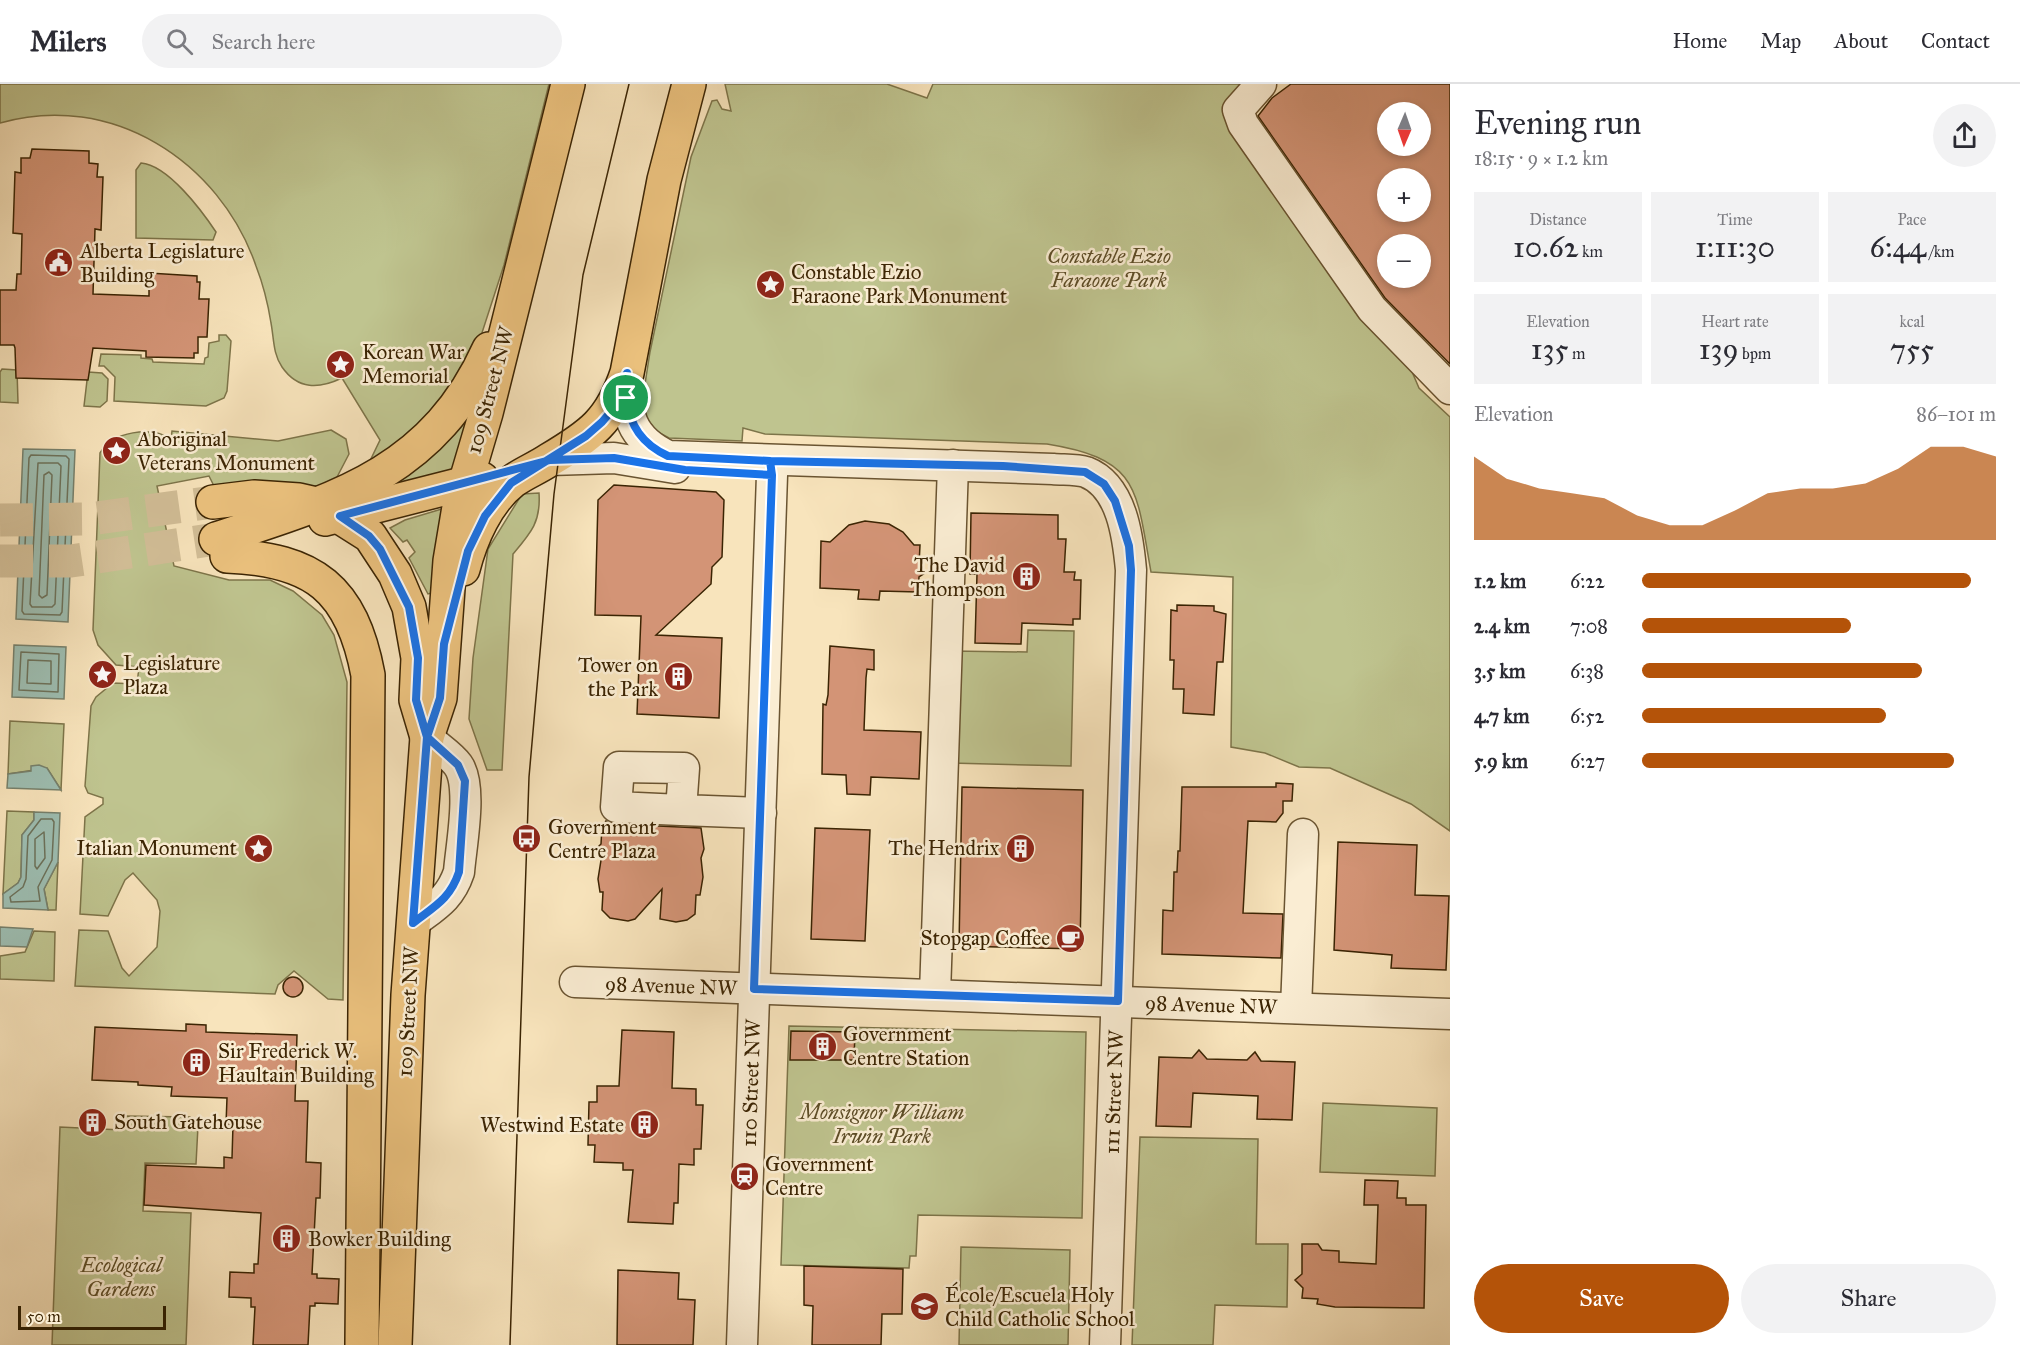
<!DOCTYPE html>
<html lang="en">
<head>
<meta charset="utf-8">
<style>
	body { margin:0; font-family:"IM FELL Great Primer",serif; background:#f2f2f3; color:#2b2b33; height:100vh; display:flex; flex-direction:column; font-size:22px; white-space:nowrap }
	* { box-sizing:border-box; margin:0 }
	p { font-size:20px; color:#7c7c81 }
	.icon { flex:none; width:33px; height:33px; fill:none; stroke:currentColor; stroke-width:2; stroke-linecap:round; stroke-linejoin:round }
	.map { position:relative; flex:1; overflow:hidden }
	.side { display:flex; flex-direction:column; background:#fff; width:570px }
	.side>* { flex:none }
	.needle { width:39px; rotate:182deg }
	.tools { position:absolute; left:1377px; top:18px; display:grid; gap:12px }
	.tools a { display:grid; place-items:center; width:54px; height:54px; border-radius:50%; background:#fff; box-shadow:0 3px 9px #0003; font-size:30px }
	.scale { position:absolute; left:18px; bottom:15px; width:148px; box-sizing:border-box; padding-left:6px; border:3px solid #3b2403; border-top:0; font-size:16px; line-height:21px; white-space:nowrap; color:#3b2403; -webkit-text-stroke:4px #faedd3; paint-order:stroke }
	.pin { position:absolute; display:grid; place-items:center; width:51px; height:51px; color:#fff; margin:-26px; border:3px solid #fff; border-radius:50%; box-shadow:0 2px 6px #0007 }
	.round { display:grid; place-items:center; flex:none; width:63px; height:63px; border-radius:32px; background:#f2f2f3 }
	.summary { display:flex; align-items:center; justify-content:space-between; height:102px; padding:0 24px }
	h1 { font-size:33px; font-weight:600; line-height:45px }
	.stats { display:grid; grid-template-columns:repeat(3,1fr); gap:9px; height:102px; padding:6px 24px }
	.stats div { display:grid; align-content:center; border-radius:0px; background:#f2f2f3; text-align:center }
	.stats b { font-size:30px; font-weight:600 }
	.stats small { font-size:16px; font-weight:400 }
	.stats p { font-size:16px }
	.chart { height:168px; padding:12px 24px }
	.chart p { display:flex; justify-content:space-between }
	.chart svg { width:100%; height:108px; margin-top:6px; fill:#b45309; opacity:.7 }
	.primary-button { display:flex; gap:12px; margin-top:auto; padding:12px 24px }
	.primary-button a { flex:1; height:69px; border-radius:36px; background:#b45309; color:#fff; font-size:24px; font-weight:600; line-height:69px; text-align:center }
	.primary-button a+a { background:#f2f2f3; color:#2b2b33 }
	ul { padding:0 24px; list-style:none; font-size:20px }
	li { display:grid; grid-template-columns:96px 72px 1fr; align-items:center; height:45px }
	li i { height:15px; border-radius:8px; background:#b45309 }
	header { display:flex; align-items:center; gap:36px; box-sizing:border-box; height:84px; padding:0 30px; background:#fff; border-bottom:2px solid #e1e1e2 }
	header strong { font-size:28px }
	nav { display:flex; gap:33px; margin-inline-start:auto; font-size:21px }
	.search { width:420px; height:54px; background:#f2f2f3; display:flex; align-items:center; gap:15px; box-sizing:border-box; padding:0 21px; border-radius:33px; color:#7c7c81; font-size:22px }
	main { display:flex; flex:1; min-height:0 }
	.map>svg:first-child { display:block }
	.green { fill:#bfc48f; stroke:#7d7449; stroke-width:1.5 }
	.water { fill:#9dbeb2; stroke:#76806c; stroke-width:1.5 }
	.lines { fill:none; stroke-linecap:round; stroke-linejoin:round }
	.shore { stroke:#6c715a; stroke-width:1.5 }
	.building { fill:#d39476; stroke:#3b2403; stroke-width:1.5; fill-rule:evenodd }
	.major-tunnel { stroke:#d2be97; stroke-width:33; stroke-dasharray:33 16; stroke-linecap:butt }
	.minor-casing { stroke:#6a5431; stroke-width:33 }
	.major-casing { stroke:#3b2403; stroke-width:36 }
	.minor { stroke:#faedd3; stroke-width:30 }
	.major { stroke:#ecc27e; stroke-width:33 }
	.tram { stroke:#3b2403; stroke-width:1.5 }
	.route-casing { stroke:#fff; stroke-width:12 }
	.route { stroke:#1a73e8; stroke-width:8 }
	.labels { text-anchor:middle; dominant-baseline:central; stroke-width:5; stroke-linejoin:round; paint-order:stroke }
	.poi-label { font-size:21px; fill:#3b2403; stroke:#faedd3; text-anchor:start }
	.park-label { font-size:21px; font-style:italic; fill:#5c4c26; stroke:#faedd3 }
	.street-label { font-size:21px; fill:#3b2403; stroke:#faedd3 }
</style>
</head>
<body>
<header>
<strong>Milers</strong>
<div class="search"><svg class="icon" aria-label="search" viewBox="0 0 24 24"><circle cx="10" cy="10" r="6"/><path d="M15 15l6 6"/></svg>Search here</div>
<nav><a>Home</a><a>Map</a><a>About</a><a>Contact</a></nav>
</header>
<main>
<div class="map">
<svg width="1450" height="1261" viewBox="0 0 1450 1261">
	<rect width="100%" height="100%" fill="#f8e4bc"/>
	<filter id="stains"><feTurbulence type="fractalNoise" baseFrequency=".00333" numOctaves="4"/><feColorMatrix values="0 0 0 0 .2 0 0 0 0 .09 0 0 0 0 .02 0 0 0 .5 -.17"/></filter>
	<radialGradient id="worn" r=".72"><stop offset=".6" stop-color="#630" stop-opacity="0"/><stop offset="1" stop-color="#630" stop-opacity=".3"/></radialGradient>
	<g class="green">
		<path d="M0 0H549L504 181 479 258 460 293 414 348 367 383 380 356 342 294C319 305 298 306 282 283 273 270 274 255 271 239 268 220 263 200 256 182 220 77 111 7 0 39Z"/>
		<path d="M725 0H887L927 14 933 0H1242L1230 21 1407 276 1419 304 1450 333V747L1411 720 1330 684 1299 683 1265 669 1231 663 1233 493 1151 488C1136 405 1140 375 1047 360L765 350 743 344 742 357 669 354 656 347 645 332 642 319 650 268 691 73 712 17 717 16 722 25 731 27Z"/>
		<path d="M141 79C168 81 202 127 216 148L213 156 136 154V86Z"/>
		<path d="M219 251H226L231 257 227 307 224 314 206 322 114 317 115 293 104 282H99L101 270 141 271V274L152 275 153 278 204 280 205 274 208 273 209 259 219 257Z"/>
		<path d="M2 285 17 286 18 319 0 318V288Z"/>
		<path d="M88 288 102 289 108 295 107 317 100 323 84 322Z"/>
		<path d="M473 313 457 385 381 415 407 383Z"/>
		<path d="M331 346 346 355 349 370 336 395 315 403 294 399 256 398 214 402 209 392 157 402 174 482 229 496H270L293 507 322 531 334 551 347 598 343 916 328 915 294 887 278 901 275 910 75 902 79 846 108 847 122 884 129 892 157 863 160 827 157 816 133 789 125 796 108 832 80 830 85 733 103 720V714L88 709 85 702 91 622 96 613 113 599 137 600 139 583 116 581 98 561 93 546 100 369C113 347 151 342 171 355L172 347 278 357Z"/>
		<path d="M539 409C541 438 531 449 513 470L502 686H487L469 635 473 574 488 465 522 410Z"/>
		<path d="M445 424 432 509 428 510 409 474 415 468 407 456 403 458 390 444 405 436Z"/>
		<path d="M1028 546 1074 547 1071 682 950 679 952 567 1027 568Z"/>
		<path d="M10 637 64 640 61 706 47 684 8 690Z"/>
		<path d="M7 727 34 728V736L22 751 21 793 18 799 3 810Z"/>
		<path d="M58 778 56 826H48L44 805Z"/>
		<path d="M34 847 55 848 54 897 0 895V872L25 868Z"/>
		<path d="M789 942 1086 948 1082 1134 918 1131 916 1172H910L909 1184 781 1181Z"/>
		<path d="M1323 1019 1437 1024 1435 1092 1320 1088Z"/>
		<path d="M123 1032 190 1033 198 1042 196 1080 145 1079 143 1127 191 1129 186 1261H52L60 1043 122 1046Z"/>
		<path d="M1140 1053 1258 1055 1256 1160H1288L1287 1223 1215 1221 1213 1261H1132Z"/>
		<path d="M961 1163 1070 1166 1068 1261H959Z"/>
	</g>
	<g class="water">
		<path d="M23 365 75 366 68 538 16 535Z"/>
		<path d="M14 561 66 563 64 615 12 613Z"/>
		<path d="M39 681 47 684 61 706 7 704 8 690 31 687V682Z"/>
		<path d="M34 728 60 729 58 778 44 805 48 826 3 824V810L18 799 21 793 22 751 34 736Z"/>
		<path d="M0 843 33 845 27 863 0 862Z"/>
	</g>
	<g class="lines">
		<g class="shore">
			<path d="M31 371 66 372 69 375 62 528 60 531 24 530 22 527 29 374Z"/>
			<path d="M38 379H58L61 382 55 520 52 523H32L30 520Z"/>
			<path d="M49 388 52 391 47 511 42 514 39 511 44 391Z"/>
			<path d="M21 568 59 570 58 608 19 606Z"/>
			<path d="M28 576 51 577V600L27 599Z"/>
			<path d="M41 735H52L54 738 52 776 38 803 40 817 11 818 10 813 23 803 26 795 28 752Z"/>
			<path d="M44 748 45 774 37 785 35 782V755Z"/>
		</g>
	</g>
	<g class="building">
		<path d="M1291 0H1450V280L1385 214 1258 32 1272 14ZM1388 28H1420V62H1388ZM1388 94H1420V128H1388ZM1388 160H1420V194H1388Z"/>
		<path d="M32 65 89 67V79L98 80 97 93H103L101 146 95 145 93 210 149 212V189L197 192V198H200L199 215H209L207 253H198V269H194V274L146 273V267L93 264 88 296 16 294 15 264 14 261H0V206H16L17 190H21L22 150 13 149 15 88 21 89V74H30Z"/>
		<path d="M614 401 716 408 724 416 722 473 712 483 711 500 656 551 722 554 719 634 637 630 641 532 595 531 598 416Z"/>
		<path d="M971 429 1058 431V455H1066L1064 488H1075L1074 496H1081L1080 535H1073V541L1022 539 1021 560 975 559 977 490H970Z"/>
		<path d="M865 437 889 440 903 448 914 461H920L919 481 925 489 919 493 918 508 880 507 879 516 858 515 859 506 820 504 821 457 830 458 849 441Z"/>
		<path d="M1177 521 1214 522V527L1226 530 1223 578H1217L1214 631 1183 629 1184 605H1173L1174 576H1170L1171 526 1177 527Z"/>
		<path d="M830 562 874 566V586L867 585 866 594 864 646 921 648 919 695 871 693 870 711 847 710 846 691 822 690 823 620 826 621 828 611Z"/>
		<path d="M1276 699 1293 700 1292 717H1283V729L1276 738 1248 737 1243 829 1283 830 1281 874 1162 870 1163 826 1173 827 1174 788H1177L1178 767H1180L1182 703H1276Z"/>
		<path d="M962 703 1083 706 1080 865 959 862Z"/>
		<path d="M606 737 615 740 701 744 704 765 701 774 703 793 700 811H696L695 830 687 836 676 838 660 835 662 805 635 835 628 837 610 834 602 826 603 808H600L598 795 602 770 597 764 601 760 602 743Z"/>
		<path d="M815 744 870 746 865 857 811 855Z"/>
		<path d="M1338 758 1417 761 1415 811 1449 812 1446 886 1391 884 1392 871 1334 866Z"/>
		<circle cx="293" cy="903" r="10"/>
		<path d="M186 940 206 941V948L297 951 295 1017H308L306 1078 321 1079 320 1114H316L312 1190H317V1194L339 1195 338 1220 315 1219V1222H310L308 1261H253L255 1223H251V1214L229 1213 230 1188 254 1189V1180H258L261 1129 144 1121 146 1081 224 1084V1073L232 1074 233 1041 226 1040 227 1014 171 1012 172 1003 138 1001V998L92 996 95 943 186 947Z"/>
		<path d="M622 946 674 948 672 1004 696 1005V1021H703L701 1065H694V1081L679 1080 678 1119H674L673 1140 628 1138 633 1086H623V1079L594 1078 595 1061H588L589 1018H597V1002H619Z"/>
		<path d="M791 947 855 948 854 976H790Z"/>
		<path d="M1199 966 1207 975 1247 976 1255 968 1261 977 1295 978 1292 1036 1257 1035 1258 1012 1193 1009 1191 1043 1156 1042 1159 973 1192 974Z"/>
		<path d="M1365 1096 1398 1097 1397 1114H1406V1121H1426L1424 1224 1335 1223 1317 1220 1318 1215 1302 1214 1303 1204 1295 1196 1302 1190V1160H1318L1322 1166 1339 1167V1178L1376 1180 1378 1121H1364Z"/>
		<path d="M804 1182 903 1185 902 1230H882L881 1261H812L813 1222 804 1221Z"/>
		<path d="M618 1186 679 1189 678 1215 695 1216 693 1261H617Z"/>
	</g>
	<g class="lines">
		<g class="major-tunnel">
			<path d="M0 436 90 435 213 418"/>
			<path d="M0 477H71L216 455"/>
		</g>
		<defs>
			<g id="minor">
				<path d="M1261 0 1238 26 1243 40 1372 225 1450 305"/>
				<path d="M627 289C625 329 630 354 668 372L1053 385C1063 386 1076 385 1086 388 1122 402 1128 453 1131 486L1105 1261"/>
				<path d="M550 376 614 374 675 384"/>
				<path d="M681 726 616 723 619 683 684 684 681 726 761 729"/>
				<path d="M413 839C435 822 450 815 459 788 461 762 473 702 458 681 451 671 436 662 427 653"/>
				<path d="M575 898 1450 930"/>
				<path d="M935 910 953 381"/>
				<path d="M1296 924 1303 750"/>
				<path d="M742 1261 772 391 770 377"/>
			</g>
			<g id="major">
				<path d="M213 418 254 413 299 416 321 421 370 452 395 490 409 523 418 574 416 616 427 653"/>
				<path d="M325 435 482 395"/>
				<path d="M216 455C336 416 433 389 489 265"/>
				<path d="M227 472C314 475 352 505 368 591L362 1261"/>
				<path d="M463 485C471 454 487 417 513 397 524 389 537 384 549 376 591 351 611 337 627 289L664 96 689 0"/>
				<path d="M395 1261 408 911 427 653 440 614 450 477 460 417 486 329 568 0"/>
			</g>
		</defs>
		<use href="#minor" class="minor-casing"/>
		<use href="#major" class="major-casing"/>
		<use href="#minor" class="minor"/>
		<use href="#major" class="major"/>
		<path class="tram" d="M510 1261 529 693 554 410 583 191 629 0"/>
	</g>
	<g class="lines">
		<defs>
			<path id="route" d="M626 314 627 289 614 324 602 338 586 352 511 399 485 432 468 467 444 560 440 614 427 653 413 839C435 822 450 815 459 788L465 697 458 681 427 653 416 616 418 574 409 523 380 465 369 452 340 432 550 376 614 374 685 386 772 391 770 377 1003 382 1085 388 1104 400 1115 417 1129 462 1131 486 1118 917 754 905 772 391 770 377 668 372C642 360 630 342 626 314"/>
		</defs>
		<use href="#route" class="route-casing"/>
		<use href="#route" class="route"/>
	</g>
	<defs>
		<symbol id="civic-disc" viewBox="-11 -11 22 22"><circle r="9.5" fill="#8f2418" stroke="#faedd3"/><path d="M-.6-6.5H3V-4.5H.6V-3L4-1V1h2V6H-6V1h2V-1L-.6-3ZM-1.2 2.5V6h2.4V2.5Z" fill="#fff"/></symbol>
		<symbol id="sight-disc" viewBox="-11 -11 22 22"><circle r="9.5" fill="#8f2418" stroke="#faedd3"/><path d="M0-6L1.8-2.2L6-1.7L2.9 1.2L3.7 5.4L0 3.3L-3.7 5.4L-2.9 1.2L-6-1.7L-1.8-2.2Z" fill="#fff"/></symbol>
		<symbol id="building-disc" viewBox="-11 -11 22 22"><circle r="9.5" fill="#8f2418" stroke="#faedd3"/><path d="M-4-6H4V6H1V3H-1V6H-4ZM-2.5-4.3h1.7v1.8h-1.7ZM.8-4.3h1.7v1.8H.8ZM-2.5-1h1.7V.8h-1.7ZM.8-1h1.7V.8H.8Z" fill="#fff"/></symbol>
		<symbol id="bus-disc" viewBox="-11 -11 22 22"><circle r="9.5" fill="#8f2418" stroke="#faedd3"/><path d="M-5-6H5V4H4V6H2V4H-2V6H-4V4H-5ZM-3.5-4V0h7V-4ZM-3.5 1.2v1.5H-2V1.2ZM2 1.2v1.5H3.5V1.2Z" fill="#fff"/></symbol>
		<symbol id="cafe-disc" viewBox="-11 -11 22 22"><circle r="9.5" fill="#8f2418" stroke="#faedd3"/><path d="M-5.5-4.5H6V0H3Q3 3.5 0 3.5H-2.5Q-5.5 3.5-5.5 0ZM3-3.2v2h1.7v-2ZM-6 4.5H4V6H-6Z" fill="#fff"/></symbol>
		<symbol id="station-disc" viewBox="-11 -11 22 22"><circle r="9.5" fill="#8f2418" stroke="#faedd3"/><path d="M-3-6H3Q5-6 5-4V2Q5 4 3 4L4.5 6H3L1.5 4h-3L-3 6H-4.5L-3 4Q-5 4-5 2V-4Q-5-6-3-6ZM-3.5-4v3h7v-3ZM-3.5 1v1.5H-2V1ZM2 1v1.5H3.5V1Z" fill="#fff"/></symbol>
		<symbol id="school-disc" viewBox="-11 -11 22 22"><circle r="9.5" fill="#8f2418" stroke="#faedd3"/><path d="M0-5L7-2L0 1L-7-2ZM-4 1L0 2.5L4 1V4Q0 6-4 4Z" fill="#fff"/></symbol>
	</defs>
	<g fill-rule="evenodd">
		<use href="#civic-disc" x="42" y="162" width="33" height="33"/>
		<use href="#sight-disc" x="754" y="184" width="33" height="33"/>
		<use href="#sight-disc" x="324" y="264" width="33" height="33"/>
		<use href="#sight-disc" x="100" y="350" width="33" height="33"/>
		<use href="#building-disc" x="1010" y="476" width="33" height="33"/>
		<use href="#sight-disc" x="86" y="574" width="33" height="33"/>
		<use href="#building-disc" x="662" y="576" width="33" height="33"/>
		<use href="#bus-disc" x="510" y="738" width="33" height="33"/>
		<use href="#sight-disc" x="242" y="748" width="33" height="33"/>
		<use href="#building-disc" x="1004" y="748" width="33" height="33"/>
		<use href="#cafe-disc" x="1054" y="838" width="33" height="33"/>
		<use href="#building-disc" x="806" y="946" width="33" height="33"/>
		<use href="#building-disc" x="180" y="962" width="33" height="33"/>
		<use href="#building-disc" x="76" y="1022" width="33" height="33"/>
		<use href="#building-disc" x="628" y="1024" width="33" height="33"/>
		<use href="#station-disc" x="728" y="1076" width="33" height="33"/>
		<use href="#building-disc" x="270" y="1138" width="33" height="33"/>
		<use href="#school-disc" x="908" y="1206" width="33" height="33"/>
	</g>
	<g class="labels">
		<g class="poi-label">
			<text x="80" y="167">Alberta Legislature<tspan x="80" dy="24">Building</tspan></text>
			<text x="791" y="188">Constable Ezio<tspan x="791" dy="24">Faraone Park Monument</tspan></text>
			<text x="362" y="268">Korean War<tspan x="362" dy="24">Memorial</tspan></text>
			<text x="137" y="355">Aboriginal<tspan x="137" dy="24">Veterans Monument</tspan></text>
			<text x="1005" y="481" text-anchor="end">The David<tspan x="1005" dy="24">Thompson</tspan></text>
			<text x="123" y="579">Legislature<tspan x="123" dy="24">Plaza</tspan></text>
			<text x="658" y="581" text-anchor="end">Tower on<tspan x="658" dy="24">the Park</tspan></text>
			<text x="548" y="743">Government<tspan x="548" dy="24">Centre Plaza</tspan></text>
			<text x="237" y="764" text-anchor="end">Italian Monument</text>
			<text x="999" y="764" text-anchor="end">The Hendrix</text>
			<text x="1050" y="854" text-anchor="end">Stopgap Coffee</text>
			<text x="843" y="950">Government<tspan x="843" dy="24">Centre Station</tspan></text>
			<text x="218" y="967">Sir Frederick W.<tspan x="218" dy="24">Haultain Building</tspan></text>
			<text x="114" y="1038">South Gatehouse</text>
			<text x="624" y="1041" text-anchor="end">Westwind Estate</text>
			<text x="765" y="1080">Government<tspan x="765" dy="24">Centre</tspan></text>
			<text x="308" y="1155">Bowker Building</text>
			<text x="945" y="1211">École/Escuela Holy<tspan x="945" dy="24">Child Catholic School</tspan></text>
		</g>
		<g class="park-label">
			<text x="1109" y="172">Constable Ezio<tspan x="1109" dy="24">Faraone Park</tspan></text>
			<text x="882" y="1028">Monsignor William<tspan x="882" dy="24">Irwin Park</tspan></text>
			<text x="121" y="1181">Ecological<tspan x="121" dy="24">Gardens</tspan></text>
		</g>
		<g class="street-label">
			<text transform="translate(490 306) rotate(-75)">109 Street NW</text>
			<text transform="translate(671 902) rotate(2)">98 Avenue NW</text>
			<text transform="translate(1211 921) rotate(2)">98 Avenue NW</text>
			<text transform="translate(408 928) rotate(-87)">109 Street NW</text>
			<text transform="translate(751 999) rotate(-88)">110 Street NW</text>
			<text transform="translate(1114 1008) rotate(-88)">111 Street NW</text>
		</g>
	</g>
	<rect width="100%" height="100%" filter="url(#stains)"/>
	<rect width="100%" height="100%" fill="url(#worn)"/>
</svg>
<div class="tools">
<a><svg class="needle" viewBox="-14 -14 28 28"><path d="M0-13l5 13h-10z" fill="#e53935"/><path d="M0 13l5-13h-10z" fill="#7c7c81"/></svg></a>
<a>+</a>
<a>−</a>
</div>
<div class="scale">50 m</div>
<div class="pin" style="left:626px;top:314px;background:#1e9e55"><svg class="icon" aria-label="arrive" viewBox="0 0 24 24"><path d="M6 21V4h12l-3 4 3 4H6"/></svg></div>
</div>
<section class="side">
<div class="summary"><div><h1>Evening run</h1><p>18:15 · 9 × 1.2 km</p></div><a class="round"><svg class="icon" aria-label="share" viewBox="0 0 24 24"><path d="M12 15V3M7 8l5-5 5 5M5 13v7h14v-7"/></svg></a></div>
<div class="stats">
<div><p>Distance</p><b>10.62<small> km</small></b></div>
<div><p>Time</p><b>1:11:30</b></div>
<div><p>Pace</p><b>6:44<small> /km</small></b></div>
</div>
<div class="stats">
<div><p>Elevation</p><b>135<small> m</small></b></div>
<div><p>Heart rate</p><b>139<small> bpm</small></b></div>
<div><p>kcal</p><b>755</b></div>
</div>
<div class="chart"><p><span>Elevation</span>86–101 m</p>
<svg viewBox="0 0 160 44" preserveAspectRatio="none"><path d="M0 44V10L10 19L20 23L30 25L40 27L50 34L60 38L70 38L80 32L90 25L100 23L110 23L120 21L130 15L140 6L150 6L160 10V44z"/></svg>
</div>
<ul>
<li><b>1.2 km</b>6:22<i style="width:93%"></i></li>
<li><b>2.4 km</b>7:08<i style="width:59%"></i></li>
<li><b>3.5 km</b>6:38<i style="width:79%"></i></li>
<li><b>4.7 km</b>6:52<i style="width:69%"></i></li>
<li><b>5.9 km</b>6:27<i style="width:88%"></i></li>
</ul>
<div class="primary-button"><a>Save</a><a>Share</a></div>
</section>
</main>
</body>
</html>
